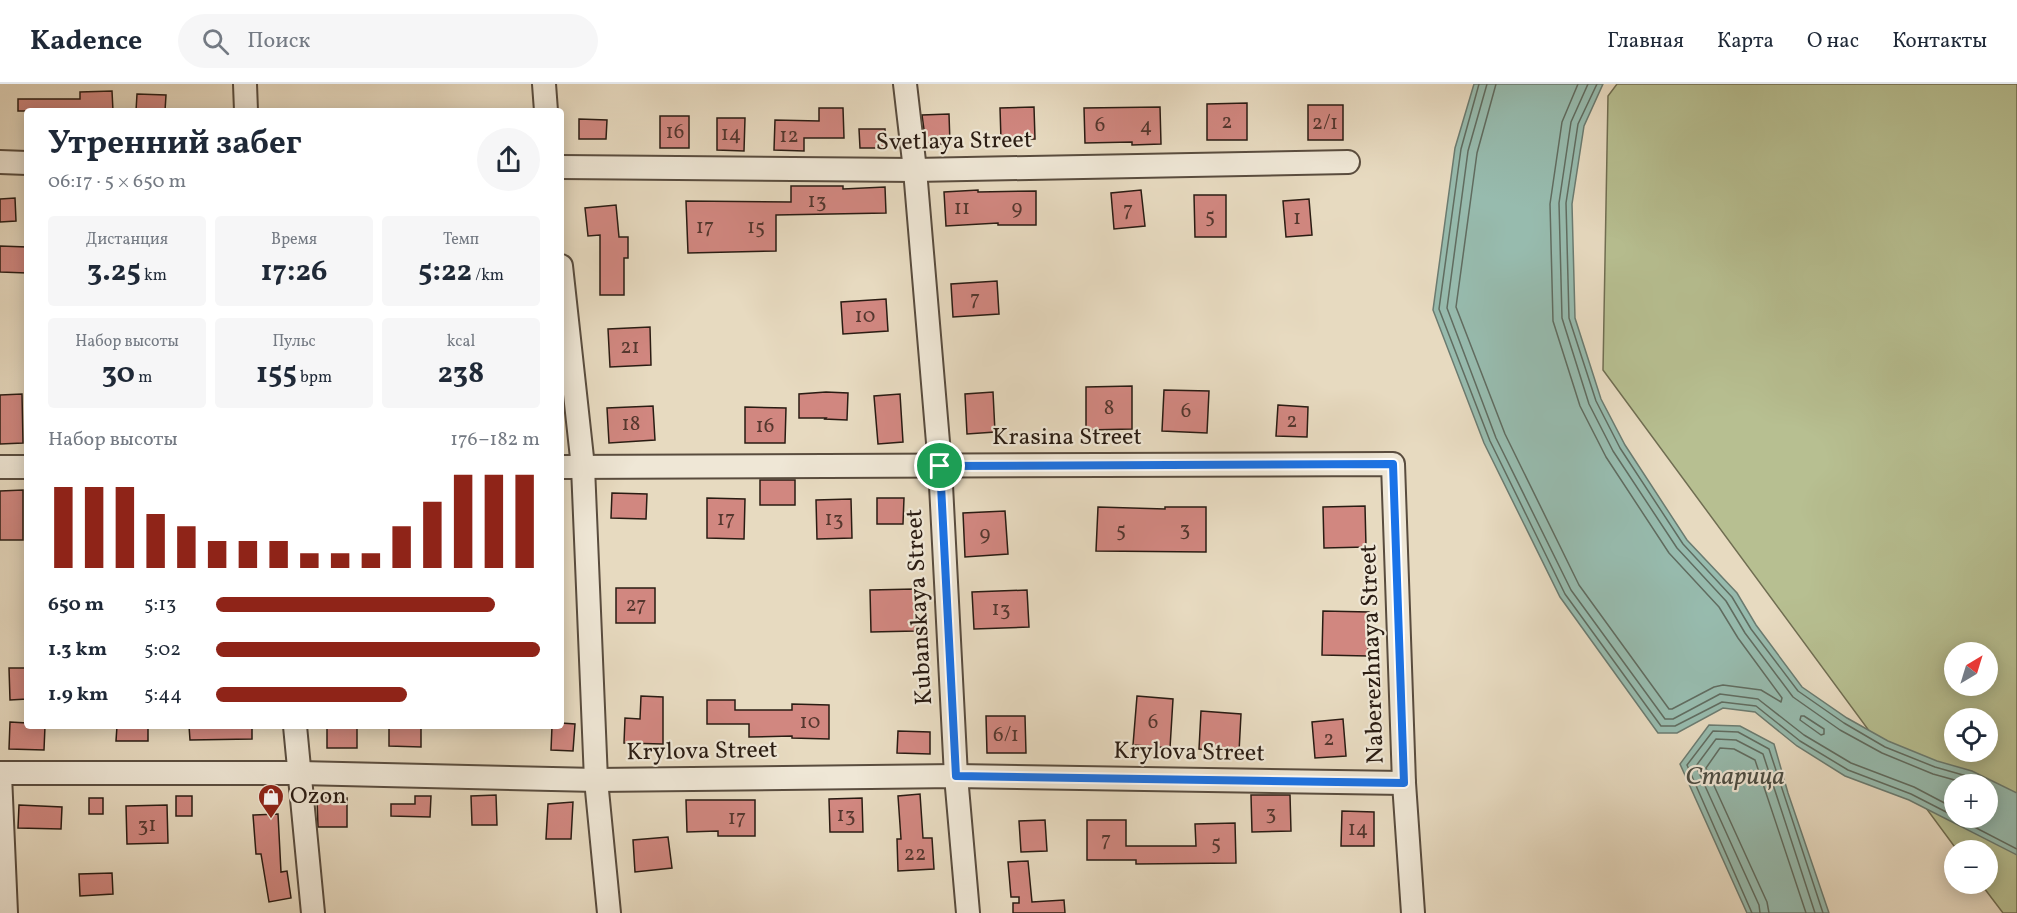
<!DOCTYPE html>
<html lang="ru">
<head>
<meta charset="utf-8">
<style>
	body { margin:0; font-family:Vollkorn,serif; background:#f6f6f7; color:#1f2937; height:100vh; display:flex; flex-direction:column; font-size:22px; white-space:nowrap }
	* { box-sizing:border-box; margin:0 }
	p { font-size:20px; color:#747a83 }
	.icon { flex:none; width:33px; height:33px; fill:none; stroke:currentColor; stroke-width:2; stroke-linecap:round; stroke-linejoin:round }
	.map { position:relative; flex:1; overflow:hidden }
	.details { position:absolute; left:24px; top:24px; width:540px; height:621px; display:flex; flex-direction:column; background:#fff; border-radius:6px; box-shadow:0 3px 15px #0003 }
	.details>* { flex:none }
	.needle { width:39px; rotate:38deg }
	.fabs { position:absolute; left:1944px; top:558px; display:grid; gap:12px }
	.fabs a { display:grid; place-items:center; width:54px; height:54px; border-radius:50%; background:#fff; box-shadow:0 3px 15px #0003; font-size:30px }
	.pin { position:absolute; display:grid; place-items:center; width:51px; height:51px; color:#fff; margin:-26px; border:3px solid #fff; border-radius:50%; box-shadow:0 2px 6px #0007 }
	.round { display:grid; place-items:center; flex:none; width:63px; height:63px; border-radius:32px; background:#f6f6f7 }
	.head { display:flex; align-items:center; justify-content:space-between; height:102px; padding:0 24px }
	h1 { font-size:33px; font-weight:700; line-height:45px }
	.metrics { display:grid; grid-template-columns:repeat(3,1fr); gap:9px; height:102px; padding:6px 24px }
	.metrics div { display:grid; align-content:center; border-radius:6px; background:#f6f6f7; text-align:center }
	.metrics b { font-size:30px; font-weight:700 }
	.metrics small { font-size:16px; font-weight:400 }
	.metrics p { font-size:16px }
	.chart { height:168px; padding:12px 24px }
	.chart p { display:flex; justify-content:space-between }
	.chart svg { width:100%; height:108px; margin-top:6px; stroke:#8f2418; stroke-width:6 }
	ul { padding:0 24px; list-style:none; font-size:20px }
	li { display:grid; grid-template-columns:96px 72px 1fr; align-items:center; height:45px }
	li i { height:15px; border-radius:8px; background:#8f2418 }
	header { display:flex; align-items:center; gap:36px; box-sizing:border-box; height:84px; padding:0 30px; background:#fff; border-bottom:2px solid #e0e1e3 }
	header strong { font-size:28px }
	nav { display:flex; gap:33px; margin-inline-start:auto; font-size:21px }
	.search { width:420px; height:54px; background:#f6f6f7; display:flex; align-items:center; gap:15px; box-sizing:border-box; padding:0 21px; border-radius:33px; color:#747a83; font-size:22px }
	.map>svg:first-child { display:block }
	.green { fill:#b7bf91; stroke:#706e52; stroke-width:1.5; fill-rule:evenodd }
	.water { fill:#97bbae; stroke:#6b7b70; stroke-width:1.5; fill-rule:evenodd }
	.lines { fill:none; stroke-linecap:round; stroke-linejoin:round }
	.shore { stroke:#606c60; stroke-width:1.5 }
	.building { fill:#d18780; stroke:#2a1c13; stroke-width:1.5 }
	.minor-casing { stroke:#594c3e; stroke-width:26 }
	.minor { stroke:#efe7d6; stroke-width:22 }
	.route-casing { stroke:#fff; stroke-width:12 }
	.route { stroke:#1a73e8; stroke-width:8 }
	.labels { text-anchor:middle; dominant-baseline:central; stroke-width:4.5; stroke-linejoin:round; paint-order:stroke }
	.number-label { font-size:21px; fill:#54372e }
	.street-label { font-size:24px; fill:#2a1c13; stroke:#efe7d6 }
	.poi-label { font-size:24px; fill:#2a1c13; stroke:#efe7d6; text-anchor:start }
	.water-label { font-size:26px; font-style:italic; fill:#4b4c42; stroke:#efe7d6 }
</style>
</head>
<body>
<header>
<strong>Kadence</strong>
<div class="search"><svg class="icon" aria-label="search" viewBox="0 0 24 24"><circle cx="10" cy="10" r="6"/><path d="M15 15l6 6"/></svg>Поиск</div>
<nav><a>Главная</a><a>Карта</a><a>О нас</a><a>Контакты</a></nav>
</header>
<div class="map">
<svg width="2017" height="829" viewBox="0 0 2017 829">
	<rect width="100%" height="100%" fill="#e7dac0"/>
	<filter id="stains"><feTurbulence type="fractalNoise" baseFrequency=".00333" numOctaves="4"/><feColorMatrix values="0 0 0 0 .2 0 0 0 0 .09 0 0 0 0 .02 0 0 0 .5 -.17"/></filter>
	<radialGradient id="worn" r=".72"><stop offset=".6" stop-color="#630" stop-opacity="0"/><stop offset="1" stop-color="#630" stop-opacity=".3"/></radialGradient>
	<path class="green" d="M1617 0H2017V829H2003L1981 800H1988V766H1957L1603 286 1608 12ZM1954 568H1988V602H1954ZM1954 634H1988V668H1954ZM1954 700H1988V734H1954Z"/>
	<g class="water">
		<path d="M1474 0H1603L1584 42 1572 120 1575 234 1601 315 1625 361 1687 456 1737 509 1756 541 1802 603 1847 634 1888 657 1937 677 1972 687 2017 709V771L1909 716 1845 692 1797 662 1755 628 1723 624 1677 649H1658L1560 513 1484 359 1433 226 1455 64ZM1954 700H1988V734H1954Z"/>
		<path d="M1709 641 1740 642 1774 660 1788 709 1829 829H1747L1680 680Z"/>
	</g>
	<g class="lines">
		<g class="shore">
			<path d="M1479 0 1461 65 1439 225 1490 357 1565 510 1661 642H1675L1722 618 1756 622 1800 657 1848 686 1911 710 1954 732"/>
			<path d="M1487 0 1468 67 1447 224 1496 354 1571 506 1665 635H1673L1720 610 1758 615 1804 651 1851 679 1914 703 1954 724"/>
			<path d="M1496 0 1477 69 1456 223 1505 350 1579 501 1669 625H1672L1714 603 1723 601 1761 606 1781 618 1782 614 1738 554 1719 523 1669 469 1606 373 1580 322 1553 237 1550 120 1562 38 1578 0"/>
			<path d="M1588 0 1571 38 1559 119 1562 234 1589 320 1613 367 1677 464 1726 517 1745 549 1793 613 1840 646 1882 669 1933 690 1969 700"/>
			<path d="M1597 0 1578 40 1566 119 1569 234 1596 317 1620 364 1683 460 1732 513 1751 545 1798 607 1844 639 1885 663 1935 683 1970 693 1986 700"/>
			<path d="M1801 632H1804L1824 645V650L1821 651 1800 636Z"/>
			<path d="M1957 734 2017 765"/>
			<path d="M1752 829 1687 681 1713 647 1738 648 1769 665 1823 829"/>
			<path d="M1760 829 1759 821 1696 682 1716 655 1736 656 1763 670 1815 829"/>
			<path d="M1769 829 1767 818 1706 684 1720 664 1734 665 1755 676 1806 829"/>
		</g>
	</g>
	<g class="building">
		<path d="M112 7 113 27H18V15H80V8Z"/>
		<path d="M137 10 166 11 165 27H136Z"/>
		<path d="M1247 19V56H1207V20Z"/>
		<rect x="1308" y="21" width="35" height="35"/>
		<path d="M1034 23 1035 55 1001 56 1000 24Z"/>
		<path d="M1160 23 1161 60 1132 61V58L1085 59 1084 24Z"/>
		<path d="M819 24H843L844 54H804V67L774 66 775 36 819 37Z"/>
		<path d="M949 30 950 60H926L922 31Z"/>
		<rect x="660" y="32" width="29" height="32"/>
		<path d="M717 34H745L744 67 717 66Z"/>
		<path d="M579 35 607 36 606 55H579Z"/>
		<path d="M859 45H885V64H860Z"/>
		<path d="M791 102H843V105L885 103 886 129 776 131V167L688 169 686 117 791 118Z"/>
		<path d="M978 106V108L1036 107V141H998V139L946 142 944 108Z"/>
		<path d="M1141 106 1145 142 1114 145 1111 109Z"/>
		<path d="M1194 111H1226V153H1195Z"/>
		<path d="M15 114 16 137 0 138V115Z"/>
		<path d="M1309 115 1312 151 1286 153 1283 117Z"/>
		<path d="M616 121 619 153H628V174H624V211H600V151L588 152 585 124Z"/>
		<path d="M0 162 27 163V189L0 188Z"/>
		<path d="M997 197 999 230 953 233 951 200Z"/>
		<path d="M886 215 888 247 843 250 841 218Z"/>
		<path d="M650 243 651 281 610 283 608 245Z"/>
		<path d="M1132 302V345L1086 346V303Z"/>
		<path d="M1164 306 1209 307 1207 349 1162 347Z"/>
		<path d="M826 308 848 309 847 336 825 335 826 334H799V310Z"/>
		<path d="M993 308 995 348 967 350 965 310Z"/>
		<path d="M22 310 23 359 0 360V311Z"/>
		<path d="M900 310 903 358 878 360 874 312Z"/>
		<path d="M1278 321 1308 323 1307 353 1276 352Z"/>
		<path d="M653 322 655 356 609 359 607 324Z"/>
		<path d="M745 323 786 324 785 359H745Z"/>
		<rect x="760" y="396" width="35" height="25"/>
		<path d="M23 406V456H0V407Z"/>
		<path d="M612 409 647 410 646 435 611 434Z"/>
		<path d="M707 414 745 415 744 455 707 454Z"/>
		<path d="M877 414H904L903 440H877Z"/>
		<path d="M851 415 852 454 817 455 816 416Z"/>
		<path d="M1365 422 1366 463 1324 464 1323 423Z"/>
		<path d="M1098 423 1165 425V423H1206V468L1096 467Z"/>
		<path d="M1005 427 1008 470 965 473 963 429Z"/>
		<rect x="616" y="504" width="39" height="35"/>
		<path d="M915 505 916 547 871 548 870 506Z"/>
		<path d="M1027 506 1029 543 974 545 972 508Z"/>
		<path d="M1323 527 1369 528 1368 572 1322 571Z"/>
		<path d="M9 584H27V615L10 616Z"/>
		<path d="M641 612 663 613V660L624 659 625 634 640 635Z"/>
		<path d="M1137 612 1173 615 1170 664 1133 661Z"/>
		<path d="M707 616H735V626H792V620L829 621V655L792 654V652L749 653V640H707Z"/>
		<path d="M1201 627 1241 630 1239 668 1199 665Z"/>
		<path d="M986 632H1025L1026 669H987Z"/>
		<path d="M1343 635 1346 672 1315 674 1312 638Z"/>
		<path d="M10 638 27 639V642H45L44 666 9 665Z"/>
		<path d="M561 639 575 640 573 667 551 666 552 642H561Z"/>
		<path d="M117 642H148V657H116Z"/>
		<path d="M189 642H252V655L190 656Z"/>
		<rect x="327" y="642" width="30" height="22"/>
		<path d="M389 642H421V663L389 662Z"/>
		<path d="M898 647 930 648V670L897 669Z"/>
		<path d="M920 710 923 754H932L934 785 898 787 897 755H901L898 712Z"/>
		<path d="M496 711 497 741H472L471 712Z"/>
		<path d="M1251 711H1290L1291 747 1252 748Z"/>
		<rect x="176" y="712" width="16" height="20"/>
		<path d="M415 712H431L430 733 391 732V720H415Z"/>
		<rect x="89" y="714" width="14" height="16"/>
		<path d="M317 714H347V743H318Z"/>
		<path d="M862 714 863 748H830L829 715Z"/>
		<path d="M686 716H755V752H718V747L687 748Z"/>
		<path d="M573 718 571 755H546L548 720Z"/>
		<path d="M19 721 62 723 61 745 18 744Z"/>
		<path d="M167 721 168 759 127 760 126 722Z"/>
		<path d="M1342 727 1374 728V762H1341Z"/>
		<path d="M278 730 281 788 287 787 291 814 269 818 261 770H256L253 731Z"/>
		<path d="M1045 736 1047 767 1021 768 1019 737Z"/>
		<path d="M1087 736H1126V762H1196L1195 740 1235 739 1236 779 1136 780V776H1087Z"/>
		<path d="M668 753 672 784 635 788 633 756Z"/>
		<path d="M1028 777 1032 818 1064 816 1065 829H1013V819H1019V813H1011L1008 778Z"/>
		<path d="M112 789 113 810 80 812 79 790Z"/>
	</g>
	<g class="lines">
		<defs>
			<g id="minor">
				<path d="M245 0 246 27"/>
				<path d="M544 0 546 27"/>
				<path d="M905 0 915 86 940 382 956 692 968 829"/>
				<path d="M0 78 27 79"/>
				<path d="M561 83 915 86 1348 78"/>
				<path d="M561 182 583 383 596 696 609 829"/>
				<path d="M0 383H27"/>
				<path d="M561 383 1393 380 1404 699 1413 829"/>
				<path d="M295 642 313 829"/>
				<path d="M0 689H300L596 696 956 692 1404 699"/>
				<path d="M0 691 6 829"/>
			</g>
		</defs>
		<use href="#minor" class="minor-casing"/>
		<use href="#minor" class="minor"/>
	</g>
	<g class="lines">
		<defs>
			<path id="route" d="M1393 380 1404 699 956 692 940 382Z"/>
		</defs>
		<use href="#route" class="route-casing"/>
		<use href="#route" class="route"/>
	</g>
	<defs>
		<symbol id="shop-pin" viewBox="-11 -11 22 30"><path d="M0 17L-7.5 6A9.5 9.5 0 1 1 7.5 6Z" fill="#8f2418" stroke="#efe7d6"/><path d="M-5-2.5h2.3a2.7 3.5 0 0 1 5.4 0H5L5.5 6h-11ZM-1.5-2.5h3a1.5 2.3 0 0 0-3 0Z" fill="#fff"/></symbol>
	</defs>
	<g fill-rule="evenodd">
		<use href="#shop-pin" x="256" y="698" width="30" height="40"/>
	</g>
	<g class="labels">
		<g class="number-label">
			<text x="1227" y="38">2</text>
			<text x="1325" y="39">2/1</text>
			<text x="1100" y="41">6</text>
			<text x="1146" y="42">4</text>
			<text x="675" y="48">16</text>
			<text x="731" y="50">14</text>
			<text x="789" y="52">12</text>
			<text x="817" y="117">13</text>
			<text x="962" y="124">11</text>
			<text x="1017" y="124">9</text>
			<text x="1128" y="126">7</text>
			<text x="1210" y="132">5</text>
			<text x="1297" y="134">1</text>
			<text x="705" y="143">17</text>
			<text x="756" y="143">15</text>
			<text x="975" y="215">7</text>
			<text x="865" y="232">10</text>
			<text x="630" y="263">21</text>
			<text x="1109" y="324">8</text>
			<text x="1186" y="327">6</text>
			<text x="1292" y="337">2</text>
			<text x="631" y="340">18</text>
			<text x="765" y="342">16</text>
			<text x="726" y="435">17</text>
			<text x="834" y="435">13</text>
			<text x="1185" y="445">3</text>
			<text x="1121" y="446">5</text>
			<text x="985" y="450">9</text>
			<text x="636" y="521">27</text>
			<text x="1001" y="525">13</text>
			<text x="810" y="638">10</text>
			<text x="1153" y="638">6</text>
			<text x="1006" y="651">6/1</text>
			<text x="1329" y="655">2</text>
			<text x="1271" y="729">3</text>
			<text x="846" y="731">13</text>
			<text x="737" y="734">17</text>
			<text x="147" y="741">31</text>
			<text x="1358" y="745">14</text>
			<text x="1106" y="756">7</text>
			<text x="1216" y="759">5</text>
			<text x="915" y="770">22</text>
		</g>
		<g class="street-label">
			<text transform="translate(954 58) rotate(-1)">Svetlaya Street</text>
			<text x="1067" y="354">Krasina Street</text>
			<text transform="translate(920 523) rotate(-93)">Kubanskaya Street</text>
			<text transform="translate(1373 570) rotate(-92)">Naberezhnaya Street</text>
			<text transform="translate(702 668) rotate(-1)">Krylova Street</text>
			<text transform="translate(1189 669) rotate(1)">Krylova Street</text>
		</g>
		<g class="poi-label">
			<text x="290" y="713">Ozon</text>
		</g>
		<g class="water-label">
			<text x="1735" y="693">Старица</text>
		</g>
	</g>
	<rect width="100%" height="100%" filter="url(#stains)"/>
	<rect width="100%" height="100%" fill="url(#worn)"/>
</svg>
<div class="fabs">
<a><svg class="needle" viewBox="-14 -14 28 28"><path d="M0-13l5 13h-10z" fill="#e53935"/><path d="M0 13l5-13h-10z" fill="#747a83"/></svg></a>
<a><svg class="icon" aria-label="locate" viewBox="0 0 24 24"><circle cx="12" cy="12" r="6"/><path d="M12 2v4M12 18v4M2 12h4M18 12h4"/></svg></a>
<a>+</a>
<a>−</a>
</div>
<div class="pin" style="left:940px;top:382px;background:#1e9e55"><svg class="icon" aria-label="arrive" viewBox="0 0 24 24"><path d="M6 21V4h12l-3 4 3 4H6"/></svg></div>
<section class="details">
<div class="head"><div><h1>Утренний забег</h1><p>06:17 · 5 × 650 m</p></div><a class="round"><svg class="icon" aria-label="share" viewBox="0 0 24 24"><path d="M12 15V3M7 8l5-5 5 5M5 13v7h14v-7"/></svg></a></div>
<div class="metrics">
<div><p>Дистанция</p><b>3.25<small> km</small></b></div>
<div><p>Время</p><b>17:26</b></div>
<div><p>Темп</p><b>5:22<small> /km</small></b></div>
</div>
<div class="metrics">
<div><p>Набор высоты</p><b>30<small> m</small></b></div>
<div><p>Пульс</p><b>155<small> bpm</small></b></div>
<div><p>kcal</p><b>238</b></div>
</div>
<div class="chart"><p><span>Набор высоты</span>176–182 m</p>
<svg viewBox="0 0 160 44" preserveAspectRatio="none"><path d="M5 44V11M15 44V11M25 44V11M35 44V22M45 44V27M55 44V33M65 44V33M75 44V33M85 44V38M95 44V38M105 44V38M115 44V27M125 44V17M135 44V6M145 44V6M155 44V6"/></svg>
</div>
<ul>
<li><b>650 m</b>5:13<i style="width:86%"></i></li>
<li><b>1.3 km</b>5:02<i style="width:100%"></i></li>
<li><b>1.9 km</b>5:44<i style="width:59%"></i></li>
</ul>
</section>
</div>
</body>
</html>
